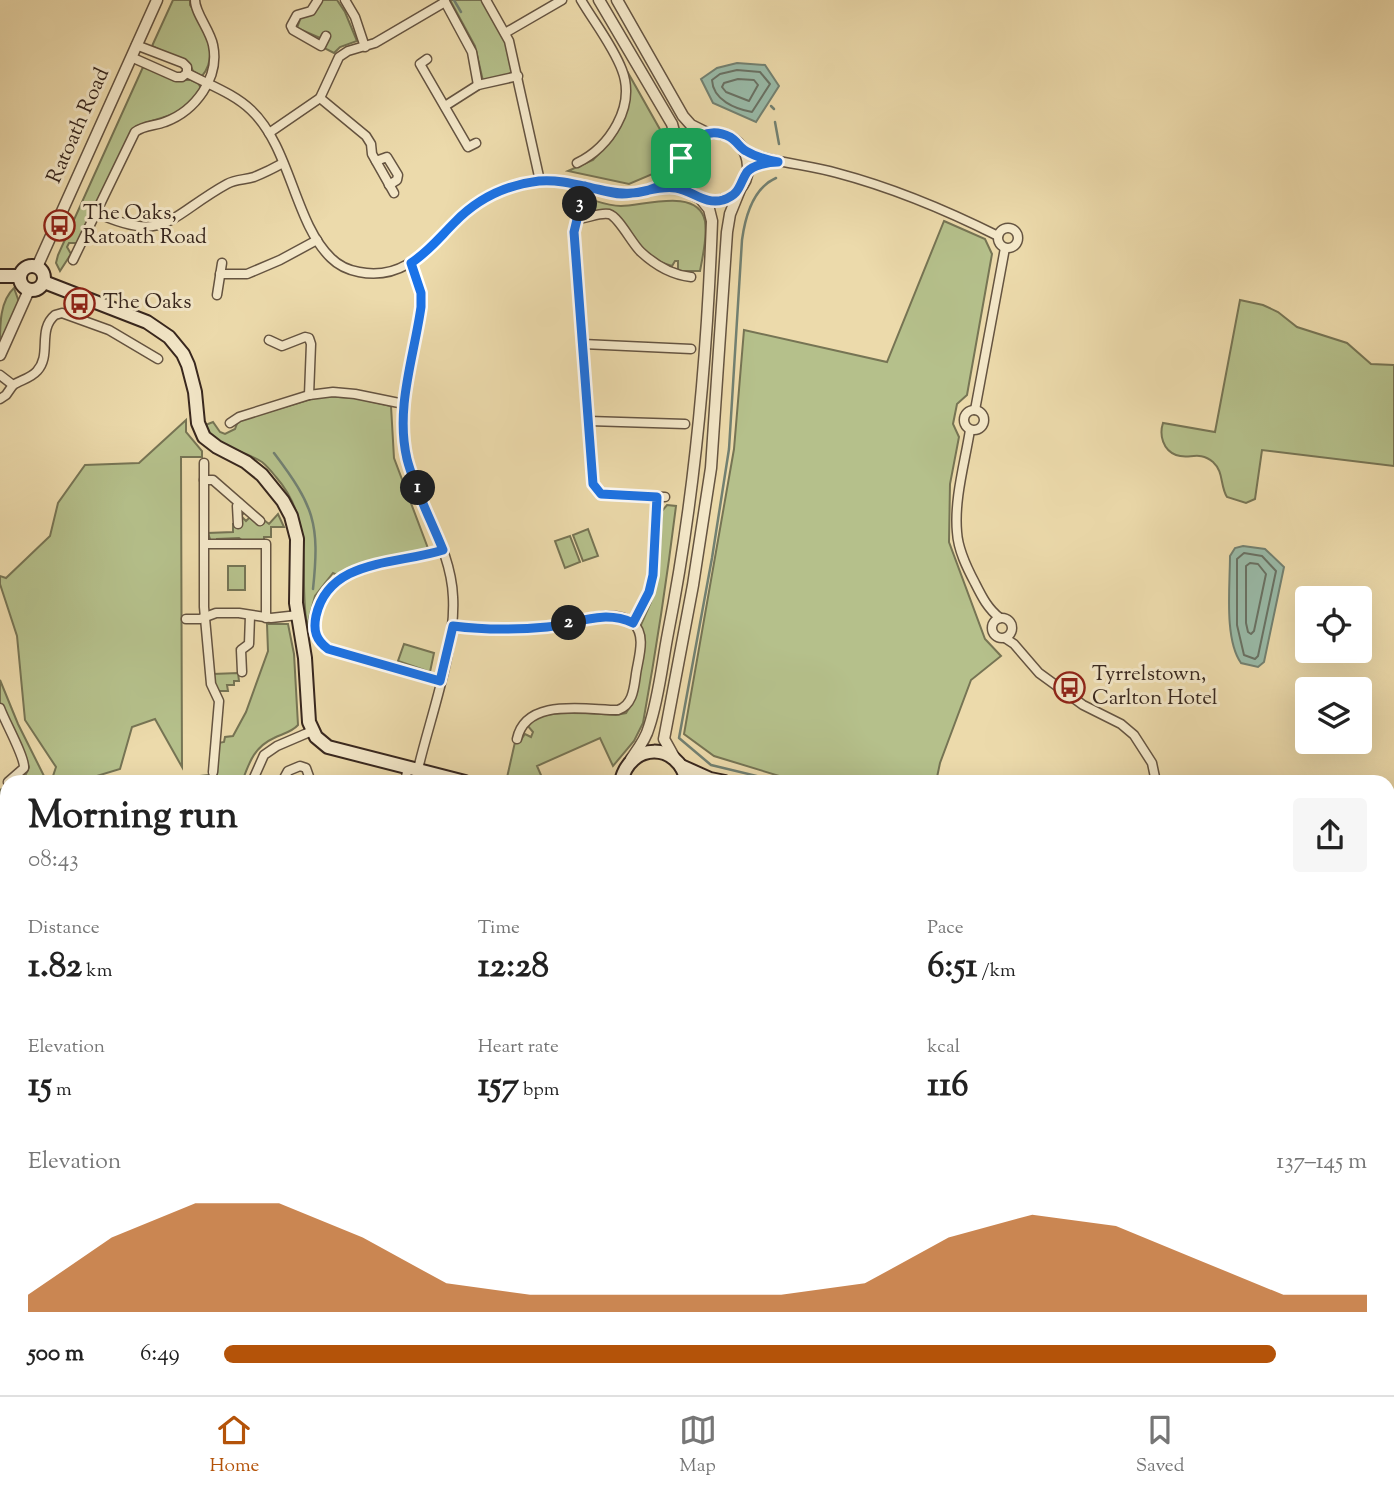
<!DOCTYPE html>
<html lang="en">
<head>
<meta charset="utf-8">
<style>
	body { margin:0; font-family:"Sorts Mill Goudy",serif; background:#f6f6f6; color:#222; height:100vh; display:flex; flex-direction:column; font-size:26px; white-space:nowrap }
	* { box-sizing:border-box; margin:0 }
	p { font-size:23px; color:#767676 }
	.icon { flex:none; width:38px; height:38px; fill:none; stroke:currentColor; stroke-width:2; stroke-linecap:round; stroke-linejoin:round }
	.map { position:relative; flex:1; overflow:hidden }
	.side { position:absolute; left:0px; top:775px; width:1395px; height:621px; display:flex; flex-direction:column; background:#fff; border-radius:21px 21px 0 0; box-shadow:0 7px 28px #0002 }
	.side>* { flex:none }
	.fabs { position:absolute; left:1295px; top:586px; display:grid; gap:14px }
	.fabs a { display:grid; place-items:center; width:77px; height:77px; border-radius:7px; background:#fff; box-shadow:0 7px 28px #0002; font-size:35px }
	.pin { position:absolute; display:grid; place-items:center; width:60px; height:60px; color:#fff; margin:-30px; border-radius:14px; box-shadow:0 4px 10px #0006 }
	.km { position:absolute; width:35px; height:35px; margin:-18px; border-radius:50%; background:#222; color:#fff; font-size:19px; line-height:35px; text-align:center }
	.round { display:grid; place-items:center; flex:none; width:74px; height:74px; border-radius:7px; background:#f6f6f6 }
	.summary { display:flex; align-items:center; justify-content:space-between; height:119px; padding:0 28px }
	h1 { font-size:38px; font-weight:800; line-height:52px }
	.figures { display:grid; grid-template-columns:repeat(3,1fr); gap:10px; height:119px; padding:7px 28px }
	.figures div { display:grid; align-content:center }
	.figures b { font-size:35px; font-weight:800 }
	.figures small { font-size:19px; font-weight:400 }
	.figures p { font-size:19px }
	.chart { height:196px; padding:14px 28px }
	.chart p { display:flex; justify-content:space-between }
	.chart svg { width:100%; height:126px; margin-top:7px; fill:#b45309; opacity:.7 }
	ul { padding:0 28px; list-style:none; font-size:23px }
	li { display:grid; grid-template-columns:112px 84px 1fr; align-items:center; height:52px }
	li i { height:18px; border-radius:9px; background:#b45309 }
	.tabs { display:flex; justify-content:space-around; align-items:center; height:98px; border-top:2px solid #e0e0e0; background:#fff; font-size:19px; color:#767676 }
	.tabs a { display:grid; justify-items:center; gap:4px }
	.tabs .current { color:#b45309 }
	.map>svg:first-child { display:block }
	.green { fill:#b5c08b; stroke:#767454; stroke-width:2 }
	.water { fill:#99bba9; stroke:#728071; stroke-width:2 }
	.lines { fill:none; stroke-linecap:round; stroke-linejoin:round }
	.shore { stroke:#687164; stroke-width:2 }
	.stream { stroke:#728071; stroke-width:2.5 }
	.minor-tunnel { stroke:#c8b68f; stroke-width:8; stroke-dasharray:8 4; stroke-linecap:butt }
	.minor-casing { stroke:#655441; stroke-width:11 }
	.tertiary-casing { stroke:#655441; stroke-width:13 }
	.secondary-casing { stroke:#38271e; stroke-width:16 }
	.minor { stroke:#f3e7c8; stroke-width:8 }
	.tertiary { stroke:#f3e7c8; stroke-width:10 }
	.secondary { stroke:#f3e7c8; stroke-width:12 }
	.route-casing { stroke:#fff; stroke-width:14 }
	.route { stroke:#1a73e8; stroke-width:9 }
	.labels { text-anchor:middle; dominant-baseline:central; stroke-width:6; stroke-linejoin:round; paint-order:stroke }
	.street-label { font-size:21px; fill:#38271e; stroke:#f3e7c8 }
	.poi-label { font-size:21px; fill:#38271e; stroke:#f3e7c8; text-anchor:start }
</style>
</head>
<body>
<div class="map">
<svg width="1394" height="1395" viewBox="0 0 1394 1395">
	<rect width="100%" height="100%" fill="#ecdaab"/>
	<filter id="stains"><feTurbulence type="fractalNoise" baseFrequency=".00286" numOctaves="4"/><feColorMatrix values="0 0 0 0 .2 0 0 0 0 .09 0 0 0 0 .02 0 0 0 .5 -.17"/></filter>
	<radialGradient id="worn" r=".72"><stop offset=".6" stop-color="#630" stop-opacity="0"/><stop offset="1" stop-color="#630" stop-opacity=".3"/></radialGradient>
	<g class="green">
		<path d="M173 0H190V5C204 25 220 55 202 76L193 71 190 65 152 46Z"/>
		<path d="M322 0H337L345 12 357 41 340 47 334 53 324 48V34L320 38 297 28 301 17 315 11Z"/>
		<path d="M450 0H484L508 44 515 74 483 81 475 46Z"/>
		<path d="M143 67 180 80H191L198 83 201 88C186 119 160 115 135 127L78 243H69L67 247 71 254 60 271 56 263 58 255Z"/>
		<path d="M627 71 662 133 667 149 666 164 662 170 629 184 568 171 593 160 612 140 621 125 628 104Z"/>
		<path d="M589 199C599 202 610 206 621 206 643 206 698 187 705 221 707 237 703 255 700 271H678V261H675L672 266C641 257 635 240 618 215L612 211 585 216Z"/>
		<path d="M944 221 985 239 992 254 967 395 957 404 953 424 959 437 950 484 949 542 985 639 1001 656 971 680 940 763 936 782H799L714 756 684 734 734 449 744 330 887 362Z"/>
		<path d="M14 288 19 302 0 343C0 324 0 301 14 288Z"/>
		<path d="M1240 300 1263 305 1278 312 1297 327 1347 343 1371 364 1394 365V466L1262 450 1255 499 1246 503 1227 497C1220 486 1224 472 1213 462 1199 450 1189 460 1176 455 1163 450 1159 435 1163 423L1215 432Z"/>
		<path d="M321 396 356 398 391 406 394 458 429 551 353 567 337 575 333 573 315 596 307 626C298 572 316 523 276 477 272 472 267 466 262 462 241 449 218 448 203 426L213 422 220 432 225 434 235 429 238 421Z"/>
		<path d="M186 420V432L202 451V457H181L182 767 155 719 132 727 120 769 77 782H51L56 767 25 720 17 636 0 584V576L6 578 50 536 58 503 85 465 139 463Z"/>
		<path d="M667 505 676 506C667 579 656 651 643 723L634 741 613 766 600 738 537 766 544 782H506L515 742 520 741 525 734 531 737 533 732 527 725C539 707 596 714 616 715L626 713 633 702 640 627 651 602 658 575 662 511Z"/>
		<path d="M239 509 246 511 241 516 246 521 251 516 260 524 264 520 269 524 278 514 284 527H271V537H264V541H243L239 538 217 539V541L211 542 208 533 233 532V524H239Z"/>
		<path d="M588 529 598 556 583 561 573 535Z"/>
		<path d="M570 536 580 562 565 568 555 541Z"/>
		<rect x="228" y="566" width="17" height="24"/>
		<path d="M267 624H288L294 654 298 725C292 732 282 734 274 738 254 747 249 763 242 782H192V777L217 774 218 743 224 742 225 737 233 736 246 712 268 651Z"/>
		<path d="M404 644 434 653 430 672 398 661Z"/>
		<path d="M238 673 239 681H234V685H227L228 691H216L213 686V674Z"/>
		<path d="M0 680 18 724 47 782H14L26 774 29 767 0 704Z"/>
		<path d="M7 786V1390H23L31 1395H0V790Z"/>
		<path d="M371 1390H419L417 1395H370Z"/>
		<path d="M630 1390H664L662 1395H627Z"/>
	</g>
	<g class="water">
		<path d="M737 63 765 65 779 86 756 122 713 103 701 79 717 68Z"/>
		<path d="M1243 546 1265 549 1284 567 1264 662 1258 667 1241 663C1224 639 1230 586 1230 556L1235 548Z"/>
		<path d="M7 1312V1352L4 1356 0 1353V1316Z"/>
	</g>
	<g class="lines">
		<g class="shore">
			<path d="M737 70 760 72 770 84 752 112C735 109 713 100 712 80L720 74Z"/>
			<path d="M738 79 754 80 758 85 749 101 726 92 722 87 724 83Z"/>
			<path d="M1244 553 1262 556 1276 571 1258 656 1255 659 1244 655 1237 625V559Z"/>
			<path d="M1250 563 1258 564 1266 574 1254 631 1251 634 1248 632 1246 623V566Z"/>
		</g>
		<g class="stream">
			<path d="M454 0 461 12"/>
			<path d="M771 106 774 109"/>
			<path d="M775 122 779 144"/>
			<path d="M776 178C753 188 745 218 742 240L729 449 712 558 679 738 711 765 782 782"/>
			<path d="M274 453C314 506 320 523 313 589"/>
			<path d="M0 1387 5 1395"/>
			<path d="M622 1395 623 1390"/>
		</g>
		<path class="minor-tunnel" d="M1294 1392 1295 1390"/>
		<defs>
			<g id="minor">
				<path d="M318 0 311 11 297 15 291 26 293 30 321 46 326 36"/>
				<path d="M345 0 355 17 365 47"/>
				<path d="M444 0 472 52 478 85"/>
				<path d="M486 0 509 41 540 181"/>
				<path d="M505 33 562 0"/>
				<path d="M136 45 183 63 187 67V73C209 85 233 93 251 110 291 148 294 222 331 258 339 266 348 270 359 272 412 283 437 234 473 207 492 192 512 185 536 182 586 174 639 219 680 169"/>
				<path d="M131 57 176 77H182L187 73"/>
				<path d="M427 59 420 64 468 147 476 143"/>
				<path d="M320 98 366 136 371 144 372 154 394 193"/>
				<path d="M445 106 478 85 518 76"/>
				<path d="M269 133 320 98 339 57 348 51 375 43 445 2"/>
				<path d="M743 150C773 163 805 164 837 173 894 188 946 210 998 236"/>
				<path d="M376 161 387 157 398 175 397 180 389 185"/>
				<path d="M577 163C610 147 636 106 622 70 613 46 594 22 581 0"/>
				<path d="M747 173 755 167 771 162"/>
				<path d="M585 186 574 232 593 484 601 494 665 497"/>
				<path d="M658 187 677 188 693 194"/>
				<path d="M95 212C166 245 169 216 227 184 236 179 245 180 254 177 264 173 274 168 283 163"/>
				<path d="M576 219C587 219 599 212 609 214 619 217 632 244 641 252 655 265 672 275 691 277"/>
				<circle cx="1008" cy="238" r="10"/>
				<path d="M73 260 135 132C144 125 155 126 165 122 195 111 220 78 213 45 210 30 195 13 195 0"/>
				<path d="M411 263 421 293V307C414 356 396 405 407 455 417 504 451 546 453 597 456 648 430 718 418 769"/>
				<path d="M220 274H247L280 260 317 240"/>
				<path d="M217 295 222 263"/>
				<path d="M269 340 282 346 305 337 309 338 311 344 309 395"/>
				<path d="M583 344 691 349"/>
				<path d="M0 375 13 385C21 380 31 378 37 371 52 355 37 330 55 315L62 313 109 330 158 359"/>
				<path d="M0 399 6 395 13 385"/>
				<circle cx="974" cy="420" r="10"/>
				<path d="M975 410 1005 248"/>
				<path d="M589 421 685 424"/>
				<path d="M230 423 239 417 309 395 333 392 355 394 404 404"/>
				<path d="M970 430C965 462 954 499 957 532 958 550 967 568 975 583 982 597 988 609 1000 618"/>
				<path d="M204 463V607L211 684 219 701 213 772"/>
				<path d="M204 480H213L260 521"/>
				<path d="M238 524 237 506 239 503"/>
				<path d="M205 544H266V618"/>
				<circle cx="1002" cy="628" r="10"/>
				<path d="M186 619H200L216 613H239L271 618 298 615"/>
				<path d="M633 623 649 592 653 575 658 497"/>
				<path d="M453 626C484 630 517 631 549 627 572 624 612 606 633 623 647 635 638 659 636 674 634 688 633 705 618 710 586 710 526 697 517 739"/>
				<path d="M1005 638 1014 644 1039 673 1083 705 1121 724 1134 735 1152 763 1156 782"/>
				<path d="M242 672 241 650 249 644 250 616"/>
				<path d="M440 681 328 649C316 640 313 631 316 616 329 557 397 566 443 550"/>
				<path d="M0 708C5 722 25 757 24 768L8 782"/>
				<path d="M252 782 264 755 277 746 312 731"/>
				<path d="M282 782 288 771 300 766 306 768 311 782"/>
				<path d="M405 782 408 767"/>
				<path d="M1392 1049 1394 1043"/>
				<path d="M1388 1083 1394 1079"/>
				<path d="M1388 1105 1394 1123"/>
				<path d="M1388 1163 1394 1161"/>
				<path d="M1388 1255 1394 1253"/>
				<path d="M1388 1287 1394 1290"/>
				<path d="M1388 1367 1394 1361"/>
				<path d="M1388 1372V1388"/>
				<path d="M278 1390 302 1395"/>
				<path d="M816 1390 834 1395"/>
				<path d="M993 1390 1002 1395"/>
				<path d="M1103 1390H1120"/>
				<path d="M1145 1390V1395"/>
				<path d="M1273 1390 1288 1395"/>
				<path d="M82 1395 83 1390"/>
				<path d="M157 1395 158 1390"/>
				<path d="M369 1395V1390"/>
				<path d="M676 1395 678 1390"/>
				<path d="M719 1395 722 1390"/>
				<path d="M795 1395 797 1390"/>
				<path d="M845 1395 857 1390"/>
				<path d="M879 1395V1390"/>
				<path d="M971 1395 972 1390"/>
				<path d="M1060 1395 1061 1390"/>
				<path d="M1196 1395 1198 1390"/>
			</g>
			<g id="tertiary">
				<path d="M599 0 672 124 681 157"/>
				<path d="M617 0 683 116 691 125 707 133"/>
				<circle cx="714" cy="167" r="34"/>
				<path d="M37 267 157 0"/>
				<path d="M0 355 29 290"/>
				<path d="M674 757 664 739 693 585 711 468 727 232 730 214 741 187"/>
				<path d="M631 759C638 749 646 739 649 727 659 697 662 664 668 633 695 497 707 359 712 221L709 209 700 198"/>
				<path d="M1388 1209 1394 1207"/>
				<path d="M923 1390V1395"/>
				<path d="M261 1395 262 1390"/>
				<path d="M1248 1395 1250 1390"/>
			</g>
			<g id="secondary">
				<circle cx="32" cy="278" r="12"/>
				<path d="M0 276H20"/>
				<path d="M44 282 147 322 169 337 183 354 188 365 195 392 198 423 204 437 217 447 246 462 262 475 283 501 291 516 297 539 296 603 305 658 309 722 316 737 328 747 465 782"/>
				<path d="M681 766 710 779 725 782"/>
				<path d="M621 782C629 742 679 741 687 782"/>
				<path d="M1388 976 1394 978"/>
				<path d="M1388 989 1394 992"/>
			</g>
		</defs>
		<use href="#minor" class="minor-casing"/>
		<use href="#tertiary" class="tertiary-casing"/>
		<use href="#secondary" class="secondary-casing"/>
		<use href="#minor" class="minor"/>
		<use href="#tertiary" class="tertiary"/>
		<use href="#secondary" class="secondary"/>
	</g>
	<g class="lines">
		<defs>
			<path id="route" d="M681 158C679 171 675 176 664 183 624 209 581 177 539 181 505 185 477 199 454 223 439 238 428 252 411 263L421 293V307C414 357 395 408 407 459 415 490 431 520 443 550 397 565 329 558 316 616 313 631 316 640 328 649L440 681 453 626C484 630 515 630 547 627 577 624 603 609 633 623L649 592 653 575 657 497 601 494 593 484 574 232 585 186C597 189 610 194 622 194 641 194 658 185 676 188 693 191 705 205 723 200 741 194 739 184 747 172 753 165 769 162 778 162 767 160 756 157 746 151 740 148 737 141 730 137 709 126 689 138 681 158"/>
		</defs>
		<use href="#route" class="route-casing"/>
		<use href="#route" class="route"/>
	</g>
	<defs>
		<symbol id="bus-ring" viewBox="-11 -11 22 22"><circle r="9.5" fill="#f3e7c8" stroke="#8f2418" stroke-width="1.5"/><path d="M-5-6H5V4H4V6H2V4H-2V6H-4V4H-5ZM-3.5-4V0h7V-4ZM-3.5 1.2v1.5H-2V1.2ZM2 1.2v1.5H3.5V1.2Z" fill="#8f2418"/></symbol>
	</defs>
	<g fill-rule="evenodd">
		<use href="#bus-ring" x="42" y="208" width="35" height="35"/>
		<use href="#bus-ring" x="62" y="286" width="35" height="35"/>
		<use href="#bus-ring" x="1052" y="670" width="35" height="35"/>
	</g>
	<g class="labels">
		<g class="street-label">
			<text transform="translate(79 126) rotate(-66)">Ratoath Road</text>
		</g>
		<g class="poi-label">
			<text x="83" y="214">The Oaks,<tspan x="83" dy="24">Ratoath Road</tspan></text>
			<text x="103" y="303">The Oaks</text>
			<text x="1092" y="675">Tyrrelstown,<tspan x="1092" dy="24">Carlton Hotel</tspan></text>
		</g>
	</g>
	<rect width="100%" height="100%" filter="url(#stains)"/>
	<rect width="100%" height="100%" fill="url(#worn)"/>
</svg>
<div class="fabs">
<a><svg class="icon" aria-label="locate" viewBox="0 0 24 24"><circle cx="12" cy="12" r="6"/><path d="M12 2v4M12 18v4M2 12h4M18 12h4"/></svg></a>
<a><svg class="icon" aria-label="layers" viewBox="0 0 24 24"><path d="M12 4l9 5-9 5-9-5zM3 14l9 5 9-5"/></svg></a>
</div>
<div class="pin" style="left:681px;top:158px;background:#1e9e55"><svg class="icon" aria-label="arrive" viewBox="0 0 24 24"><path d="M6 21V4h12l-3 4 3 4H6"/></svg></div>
<b class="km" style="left:418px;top:488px">1</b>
<b class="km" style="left:569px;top:623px">2</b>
<b class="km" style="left:580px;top:204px">3</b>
<section class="side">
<div class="summary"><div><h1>Morning run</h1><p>08:43</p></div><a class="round"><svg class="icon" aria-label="share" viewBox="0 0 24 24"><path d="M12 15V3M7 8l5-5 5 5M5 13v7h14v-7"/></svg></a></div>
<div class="figures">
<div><p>Distance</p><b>1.82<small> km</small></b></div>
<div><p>Time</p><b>12:28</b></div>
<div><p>Pace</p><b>6:51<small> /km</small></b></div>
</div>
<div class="figures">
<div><p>Elevation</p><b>15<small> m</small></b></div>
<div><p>Heart rate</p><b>157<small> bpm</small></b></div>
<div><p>kcal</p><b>116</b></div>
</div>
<div class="chart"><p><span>Elevation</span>137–145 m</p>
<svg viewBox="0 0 160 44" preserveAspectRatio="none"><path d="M0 44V38L10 18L20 6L30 6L40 18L50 34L60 38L70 38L80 38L90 38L100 34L110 18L120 10L130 14L140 26L150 38L160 38V44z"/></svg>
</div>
<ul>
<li><b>500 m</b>6:49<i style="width:92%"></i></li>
</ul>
</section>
</div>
<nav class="tabs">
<a class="current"><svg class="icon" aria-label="home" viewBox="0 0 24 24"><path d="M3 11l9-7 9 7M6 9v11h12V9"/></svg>Home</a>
<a><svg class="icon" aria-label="map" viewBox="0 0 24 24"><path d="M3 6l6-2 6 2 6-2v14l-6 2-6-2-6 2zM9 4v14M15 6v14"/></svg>Map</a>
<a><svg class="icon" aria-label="saved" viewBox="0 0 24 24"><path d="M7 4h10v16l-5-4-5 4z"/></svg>Saved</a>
</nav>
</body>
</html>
